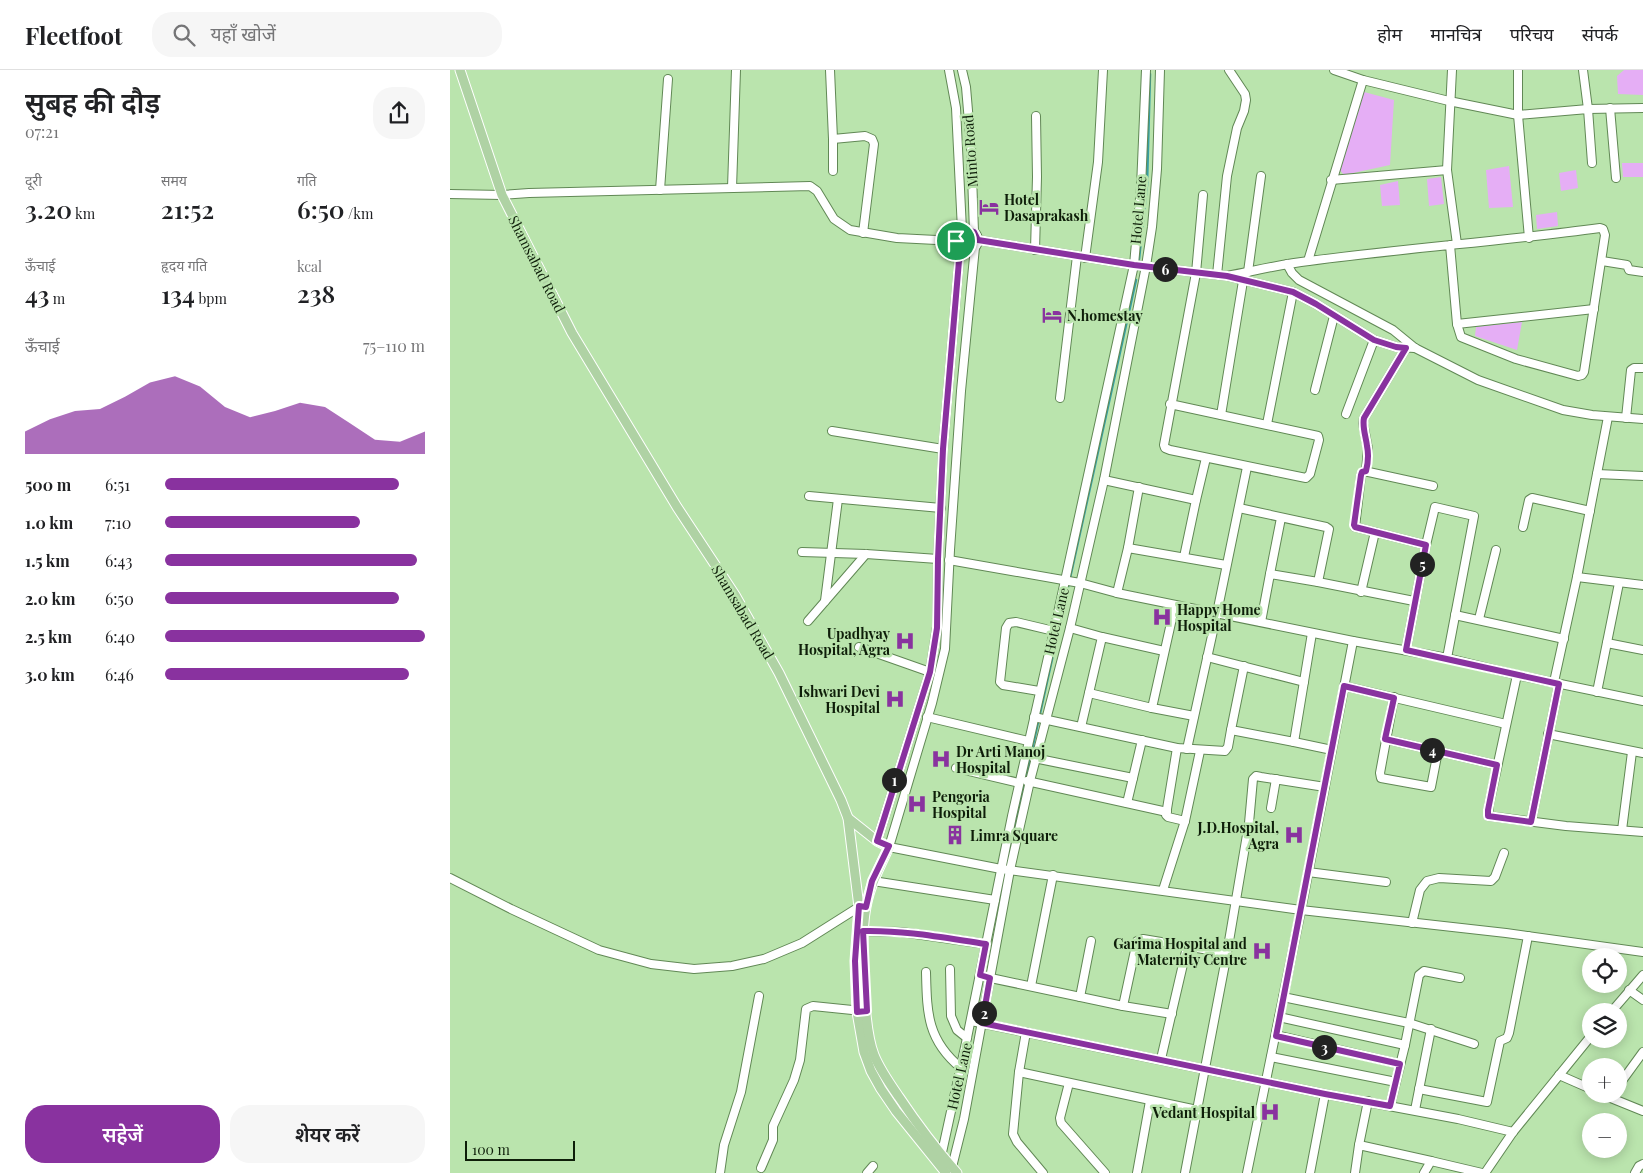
<!DOCTYPE html>
<html lang="hi">
<head>
<meta charset="utf-8">
<style>
	body { margin:0; font-family:"Playfair Display","Noto Sans Devanagari",serif; background:#f6f6f6; color:#202124; height:100vh; display:flex; flex-direction:column; font-size:19px; white-space:nowrap }
	* { box-sizing:border-box; margin:0 }
	p { font-size:16px; color:#757577 }
	.icon { flex:none; width:28px; height:28px; fill:none; stroke:currentColor; stroke-width:2; stroke-linecap:round; stroke-linejoin:round }
	.map { position:relative; flex:1; overflow:hidden }
	.sheet { display:flex; flex-direction:column; background:#fff; width:450px }
	.sheet>* { flex:none }
	.controls { position:absolute; left:1132px; top:878px; display:grid; gap:10px }
	.controls a { display:grid; place-items:center; width:45px; height:45px; border-radius:50%; background:#fff; box-shadow:0 2px 12px #0003; font-size:25px }
	.scale { position:absolute; left:15px; bottom:12px; width:110px; box-sizing:border-box; padding-left:5px; border:2px solid #0e1e09; border-top:0; font-size:14px; line-height:18px; white-space:nowrap; color:#0e1e09; -webkit-text-stroke:4px #bae4ad; paint-order:stroke }
	.pin { position:absolute; display:grid; place-items:center; width:42px; height:42px; color:#fff; margin:-21px; border:2px solid #fff; border-radius:50%; box-shadow:0 1px 5px #0007 }
	.km { position:absolute; width:25px; height:25px; margin:-12px; border-radius:50%; background:#222; color:#fff; font-size:14px; line-height:25px; text-align:center }
	.round { display:grid; place-items:center; flex:none; width:52px; height:52px; border-radius:20px; background:#f6f6f6 }
	.head { display:flex; align-items:center; justify-content:space-between; height:85px; padding:0 25px }
	h1 { font-size:28px; font-weight:600; line-height:38px }
	.figures { display:grid; grid-template-columns:repeat(3,1fr); gap:8px; height:85px; padding:5px 25px }
	.figures div { display:grid; align-content:center }
	.figures b { font-size:25px; font-weight:600 }
	.figures small { font-size:14px; font-weight:400 }
	.figures p { font-size:14px }
	.chart { height:140px; padding:10px 25px }
	.chart p { display:flex; justify-content:space-between }
	.chart svg { width:100%; height:90px; margin-top:5px; fill:#89329f; opacity:.7 }
	.button { display:flex; gap:10px; margin-top:auto; padding:10px 25px }
	.button a { flex:1; height:58px; border-radius:20px; background:#89329f; color:#fff; font-size:20px; font-weight:600; line-height:58px; text-align:center }
	.button a+a { background:#f6f6f6; color:#202124 }
	ul { padding:0 25px; list-style:none; font-size:16px }
	li { display:grid; grid-template-columns:80px 60px 1fr; align-items:center; height:38px }
	li i { height:12px; border-radius:6px; background:#89329f }
	header { display:flex; align-items:center; gap:30px; box-sizing:border-box; height:70px; padding:0 25px; background:#fff; border-bottom:1px solid #e0e0e0 }
	header strong { font-size:24px }
	nav { display:flex; gap:28px; margin-inline-start:auto; font-size:18px }
	.search { width:350px; height:45px; background:#f6f6f6; display:flex; align-items:center; gap:12px; box-sizing:border-box; padding:0 18px; border-radius:20px; color:#757577; font-size:19px }
	main { display:flex; flex:1; min-height:0 }
	.map>svg:first-child { display:block }
	.green { fill:#e5aef5 }
	.lines { fill:none; stroke-linecap:round; stroke-linejoin:round }
	.stream { stroke:#389ea2; stroke-width:2.5 }
	.minor-casing { stroke:#618855; stroke-width:10 }
	.major-casing { stroke:#fff; stroke-width:11 }
	.minor { stroke:#fff; stroke-width:8 }
	.major { stroke:#afd2a4; stroke-width:9 }
	.route-casing { stroke:#fff; stroke-width:10 }
	.route { stroke:#89329f; stroke-width:6 }
	.labels { text-anchor:middle; dominant-baseline:central; stroke-width:5; stroke-linejoin:round; paint-order:stroke }
	.street-label { font-size:14px; fill:#0e1e09; stroke:#bae4ad }
	.poi-label { font-size:14px; font-weight:bold; fill:#0e1e09; stroke:#bae4ad; text-anchor:start }
</style>
</head>
<body>
<header>
<strong>Fleetfoot</strong>
<div class="search"><svg class="icon" aria-label="search" viewBox="0 0 24 24"><circle cx="10" cy="10" r="6"/><path d="M15 15l6 6"/></svg>यहाँ खोजें</div>
<nav><a>होम</a><a>मानचित्र</a><a>परिचय</a><a>संपर्क</a></nav>
</header>
<main>
<section class="sheet">
<div class="head"><div><h1>सुबह की दौड़</h1><p>07:21</p></div><a class="round"><svg class="icon" aria-label="share" viewBox="0 0 24 24"><path d="M12 15V3M7 8l5-5 5 5M5 13v7h14v-7"/></svg></a></div>
<div class="figures">
<div><p>दूरी</p><b>3.20<small> km</small></b></div>
<div><p>समय</p><b>21:52</b></div>
<div><p>गति</p><b>6:50<small> /km</small></b></div>
</div>
<div class="figures">
<div><p>ऊँचाई</p><b>43<small> m</small></b></div>
<div><p>हृदय गति</p><b>134<small> bpm</small></b></div>
<div><p>kcal</p><b>238</b></div>
</div>
<div class="chart"><p><span>ऊँचाई</span>75–110 m</p>
<svg viewBox="0 0 160 44" preserveAspectRatio="none"><path d="M0 44V33L10 27L20 23L30 22L40 16L50 9L60 6L70 11L80 21L90 26L100 23L110 19L120 21L130 29L140 37L150 38L160 33V44z"/></svg>
</div>
<ul>
<li><b>500 m</b>6:51<i style="width:90%"></i></li>
<li><b>1.0 km</b>7:10<i style="width:75%"></i></li>
<li><b>1.5 km</b>6:43<i style="width:97%"></i></li>
<li><b>2.0 km</b>6:50<i style="width:90%"></i></li>
<li><b>2.5 km</b>6:40<i style="width:100%"></i></li>
<li><b>3.0 km</b>6:46<i style="width:94%"></i></li>
</ul>
<div class="button"><a>सहेजें</a><a>शेयर करें</a></div>
</section>
<div class="map">
<svg width="1193" height="1103" viewBox="0 0 1193 1103">
	<rect width="100%" height="100%" fill="#bae4ad"/>
	<g class="green">
		<path d="M1174 0H1193V25L1168 24 1167 6Z"/>
		<path d="M914 22 944 30 940 95 894 105 889 99Z"/>
		<path d="M1172 93H1193V107H1173Z"/>
		<path d="M1059 96 1063 137 1039 138 1036 100Z"/>
		<path d="M1126 100 1128 118 1111 121 1109 103Z"/>
		<path d="M991 107 994 134 979 136 977 109Z"/>
		<path d="M948 111 950 135 932 136 930 115Z"/>
		<path d="M1107 142 1108 156 1087 159 1086 145Z"/>
		<path d="M1072 252 1067 280 1025 266 1026 257Z"/>
	</g>
	<g class="lines">
		<g class="stream">
			<path d="M689 189 697 115 700 4"/>
			<path d="M548 833 686 210"/>
		</g>
		<defs>
			<g id="minor">
				<path d="M380 0 383 69V101"/>
				<path d="M499 0 506 38 512 160"/>
				<path d="M512 0 516 17 521 76 524 162"/>
				<path d="M884 0 913 10"/>
				<path d="M1002 0 997 100 1007 174"/>
				<path d="M1068 0V45L1079 168"/>
				<path d="M1133 0 1138 39 1193 38"/>
				<path d="M1160 38 1166 108"/>
				<path d="M383 69 415 66 422 69 424 74 413 163"/>
				<path d="M881 110 997 100"/>
				<path d="M282 118 286 0"/>
				<path d="M210 120 218 9"/>
				<path d="M0 124 52 125 79 123 360 116 367 121 384 149 400 160 447 168 506 171"/>
				<circle cx="517" cy="170" r="11"/>
				<path d="M528 170 684 195 777 206 843 222 866 234 924 270 946 277 965 278"/>
				<path d="M525 177 511 321 500 480 495 579 482 633 439 777 551 799 851 840 1056 863 1193 882"/>
				<path d="M585 180 587 107 586 46"/>
				<path d="M635 188 648 92 653 0"/>
				<path d="M858 191 913 10 999 31 1068 45 1138 39 1142 93"/>
				<path d="M1152 191 1177 195 1179 200 1193 202"/>
				<path d="M837 194 842 203 849 210 943 260 965 278 1028 310 1113 340 1142 345 1193 349"/>
				<path d="M798 202 811 106"/>
				<path d="M767 205 777 106 787 58 794 41 796 30 795 24 779 0"/>
				<path d="M777 206C804 201 831 194 859 191 956 178 1054 171 1150 158L1153 159 1155 165 1134 302 1132 305 1128 306 1066 289 1011 267 1007 254 1000 175"/>
				<path d="M1007 254 1144 239"/>
				<path d="M865 320 884 246"/>
				<path d="M610 328 627 186"/>
				<path d="M720 334 868 366 869 370 860 404 856 408 851 407 720 380 715 378 714 375 746 203 753 125"/>
				<path d="M896 344 924 270"/>
				<path d="M771 345 793 211"/>
				<path d="M1176 348 1181 300 1184 298H1193"/>
				<path d="M817 354 843 222"/>
				<path d="M382 361 493 379"/>
				<path d="M916 401 918 379 913 353 914 348 956 278"/>
				<path d="M1147 404 1193 406"/>
				<path d="M654 410 746 430"/>
				<path d="M359 426 491 438"/>
				<path d="M789 438 876 457 879 459 868 512 820 504 811 552"/>
				<path d="M1073 457 1079 430 1082 428 1140 441"/>
				<path d="M976 475 985 437 1024 446 997 588"/>
				<path d="M678 478 689 417"/>
				<path d="M352 482 416 484 488 489"/>
				<path d="M734 487 746 430 756 388"/>
				<path d="M499 490 630 513 667 523 903 571 997 588 1067 605 1193 631"/>
				<path d="M820 504 831 448"/>
				<path d="M1127 507 1193 515"/>
				<path d="M868 512 964 531"/>
				<path d="M911 522 925 462"/>
				<path d="M667 523 678 478 776 495"/>
				<path d="M375 531 388 429"/>
				<path d="M725 535 702 638 744 646"/>
				<path d="M1005 545 1114 569"/>
				<path d="M1029 549 1046 480"/>
				<path d="M358 551 416 484"/>
				<path d="M620 558 652 567"/>
				<path d="M1157 573 1193 580"/>
				<path d="M409 577 480 602"/>
				<path d="M956 580 976 475 905 457 911 405 914 401 983 416"/>
				<path d="M757 587 854 612"/>
				<path d="M794 596 781 660 844 672 862 563"/>
				<path d="M1067 605 1039 735 1038 746 1116 756 1193 762"/>
				<path d="M1104 612 1127 507 1158 347"/>
				<path d="M894 616 1056 654"/>
				<path d="M589 621 553 615 550 612 556 558 559 553 566 552 604 561"/>
				<path d="M1147 622 1169 513"/>
				<path d="M639 623 652 567 714 581"/>
				<path d="M944 627 930 703 931 708 981 717 988 681"/>
				<path d="M477 647 578 671"/>
				<path d="M584 647 727 678 775 681 778 677 781 660"/>
				<path d="M631 657 639 623 702 638"/>
				<path d="M1098 664 1193 683"/>
				<path d="M935 669 1047 695"/>
				<path d="M844 672 882 680"/>
				<path d="M727 678 716 745 718 747 735 751"/>
				<path d="M737 679 767 543 797 397"/>
				<path d="M584 688 683 708 692 670"/>
				<path d="M506 698 569 713"/>
				<path d="M577 711 717 742"/>
				<path d="M677 733 683 708"/>
				<path d="M821 738 826 709"/>
				<path d="M1081 752 1109 614"/>
				<path d="M1172 760 1182 682"/>
				<path d="M427 771 480 602 487 557 488 489 493 379 510 179"/>
				<path d="M858 802 936 812"/>
				<path d="M0 808 61 839 149 880 201 894 244 899 282 896 314 889 352 873 409 837H412"/>
				<path d="M423 811 545 830"/>
				<path d="M713 820 735 751 750 681"/>
				<path d="M962 853 970 820 977 811 989 808 1041 811 1045 807 1054 783"/>
				<path d="M413 861 451 862 536 874"/>
				<path d="M500 899 501 946 507 960 517 968"/>
				<path d="M476 902C477 943 477 970 511 998"/>
				<path d="M536 907 673 936"/>
				<path d="M581 916 603 805"/>
				<path d="M1179 920 1193 930"/>
				<path d="M630 927 641 871"/>
				<path d="M833 927 959 953 1024 974"/>
				<path d="M1162 941 1193 905"/>
				<path d="M722 944 673 936 687 871 693 869 777 883"/>
				<path d="M829 947 955 975"/>
				<path d="M521 951 875 1024 1008 1049 1063 1062"/>
				<path d="M576 962 569 1002 563 1064 567 1072 593 1103"/>
				<path d="M826 965 950 994"/>
				<path d="M821 987 946 1012"/>
				<path d="M711 989 737 877"/>
				<path d="M569 1002 747 1040"/>
				<path d="M1109 1005 1141 1019"/>
				<path d="M619 1013 610 1048 611 1053 655 1103"/>
				<path d="M1169 1015 1193 982"/>
				<path d="M969 1019 1037 1032 1050 971 1057 968 1059 963 1078 866"/>
				<path d="M1151 1024 1193 1041"/>
				<path d="M940 1036 955 975 969 905 974 901 1010 908"/>
				<path d="M965 1040 981 959"/>
				<path d="M909 1075 918 1031"/>
				<path d="M491 1087 517 968 562 746 604 561 684 195 691 117 696 0"/>
				<path d="M311 1098 323 1070V1056L344 1010 350 990 356 939 363 936 412 941"/>
				<path d="M499 1100 502 1097 514 1049 560 800 580 711 620 558 654 410 696 196 702 157 707 99 710 0"/>
				<path d="M270 1103 274 1075 291 1022 309 926"/>
				<path d="M417 1103 423 1096"/>
				<path d="M687 1103 700 1031"/>
				<path d="M735 1103 777 883 799 753 803 709 806 706 811 707 875 717"/>
				<path d="M797 1103 851 840 903 571"/>
				<path d="M860 1103 875 1024"/>
				<path d="M905 1103 909 1075 981 1091"/>
				<path d="M974 1103 981 1091 1032 1103"/>
				<path d="M1035 1103 1063 1062 1141 966"/>
				<path d="M1185 1103 1189 1096 1193 1094"/>
			</g>
			<g id="major">
				<path d="M10 0 52 125 122 263 227 437 285 525 329 603 391 730 398 748 409 837 405 891 407 942 414 982 421 1001 431 1019 446 1041 496 1103"/>
				<path d="M398 748 427 771 439 777C430 796 420 815 416 837 410 867 413 957 424 985 430 1000 440 1014 449 1027 467 1054 486 1079 507 1103"/>
			</g>
		</defs>
		<use href="#minor" class="minor-casing"/>
		<use href="#major" class="major-casing"/>
		<use href="#minor" class="minor"/>
		<use href="#major" class="major"/>
	</g>
	<g class="lines">
		<defs>
			<path id="route" d="M516 159 524 162 528 170 684 195 777 206 843 222 866 234 924 270 946 277 956 278 914 348C912 357 916 367 917 376 919 385 918 393 916 401L912 402 911 405 904 455 905 457 976 475 956 580 1109 614 1081 752 1038 746V740L1047 695 935 669 944 628 894 616 826 966 950 994 940 1036 875 1024 532 953 540 908 530 905 536 874C495 868 455 860 413 861L417 941 407 942 405 891 409 836 416 837 422 811 439 776 427 771 480 602 487 558 488 489 493 379 510 179 506 171 508 163Z"/>
		</defs>
		<use href="#route" class="route-casing"/>
		<use href="#route" class="route"/>
	</g>
	<defs>
		<symbol id="hotel-bare" viewBox="-9 -9 18 18"><path d="M-6-4.5h1.5V1H6V5H4.5V3h-9V5H-6ZM-4 0a1.8 1.8 0 1 1 3.6 0ZM.5 0V-2.5h3Q6-2.5 6 0Z" fill="#89329f" stroke="#bae4ad" stroke-width="2.5" paint-order="stroke"/></symbol>
		<symbol id="hospital-bare" viewBox="-9 -9 18 18"><path d="M-5-5h3v3.5h4V-5h3V5h-3V1.5h-4V5h-3Z" fill="#89329f" stroke="#bae4ad" stroke-width="2.5" paint-order="stroke"/></symbol>
		<symbol id="building-bare" viewBox="-9 -9 18 18"><path d="M-4-6H4V6H1V3H-1V6H-4ZM-2.5-4.3h1.7v1.8h-1.7ZM.8-4.3h1.7v1.8H.8ZM-2.5-1h1.7V.8h-1.7ZM.8-1h1.7V.8H.8Z" fill="#89329f" stroke="#bae4ad" stroke-width="2.5" paint-order="stroke"/></symbol>
	</defs>
	<g fill-rule="evenodd">
		<use href="#hotel-bare" x="525" y="123" width="28" height="28"/>
		<use href="#hotel-bare" x="588" y="231" width="28" height="28"/>
		<use href="#hospital-bare" x="698" y="533" width="28" height="28"/>
		<use href="#hospital-bare" x="441" y="557" width="28" height="28"/>
		<use href="#hospital-bare" x="431" y="615" width="28" height="28"/>
		<use href="#hospital-bare" x="477" y="675" width="28" height="28"/>
		<use href="#hospital-bare" x="453" y="720" width="28" height="28"/>
		<use href="#building-bare" x="491" y="751" width="28" height="28"/>
		<use href="#hospital-bare" x="830" y="751" width="28" height="28"/>
		<use href="#hospital-bare" x="798" y="867" width="28" height="28"/>
		<use href="#hospital-bare" x="806" y="1028" width="28" height="28"/>
	</g>
	<g class="labels">
		<g class="street-label">
			<text transform="translate(520 81) rotate(-94)">Minto Road</text>
			<text transform="translate(688 140) rotate(-85)">Hotel Lane</text>
			<text transform="translate(87 194) rotate(63)">Shamsabad Road</text>
			<text transform="translate(293 542) rotate(59)">Shamsabad Road</text>
			<text transform="translate(606 551) rotate(-77)">Hotel Lane</text>
			<text transform="translate(509 1006) rotate(-77)">Hotel Lane</text>
		</g>
		<g class="poi-label">
			<text x="554" y="129">Hotel<tspan x="554" dy="16">Dasaprakash</tspan></text>
			<text x="617" y="245">N.homestay</text>
			<text x="727" y="539">Happy Home<tspan x="727" dy="16">Hospital</tspan></text>
			<text x="440" y="563" text-anchor="end">Upadhyay<tspan x="440" dy="16">Hospital, Agra</tspan></text>
			<text x="430" y="621" text-anchor="end">Ishwari Devi<tspan x="430" dy="16">Hospital</tspan></text>
			<text x="506" y="681">Dr Arti Manoj<tspan x="506" dy="16">Hospital</tspan></text>
			<text x="482" y="726">Pengoria<tspan x="482" dy="16">Hospital</tspan></text>
			<text x="829" y="757" text-anchor="end">J.D.Hospital,<tspan x="829" dy="16">Agra</tspan></text>
			<text x="520" y="765">Limra Square</text>
			<text x="797" y="873" text-anchor="end">Garima Hospital and<tspan x="797" dy="16">Maternity Centre</tspan></text>
			<text x="805" y="1042" text-anchor="end">Vedant Hospital</text>
		</g>
	</g>
</svg>
<div class="controls">
<a><svg class="icon" aria-label="locate" viewBox="0 0 24 24"><circle cx="12" cy="12" r="6"/><path d="M12 2v4M12 18v4M2 12h4M18 12h4"/></svg></a>
<a><svg class="icon" aria-label="layers" viewBox="0 0 24 24"><path d="M12 4l9 5-9 5-9-5zM3 14l9 5 9-5"/></svg></a>
<a>+</a>
<a>−</a>
</div>
<div class="scale">100 m</div>
<div class="pin" style="left:506px;top:171px;background:#1e9e55"><svg class="icon" aria-label="arrive" viewBox="0 0 24 24"><path d="M6 21V4h12l-3 4 3 4H6"/></svg></div>
<b class="km" style="left:444px;top:710px">1</b>
<b class="km" style="left:534px;top:943px">2</b>
<b class="km" style="left:874px;top:977px">3</b>
<b class="km" style="left:982px;top:680px">4</b>
<b class="km" style="left:972px;top:494px">5</b>
<b class="km" style="left:715px;top:199px">6</b>
</div>
</main>
</body>
</html>
